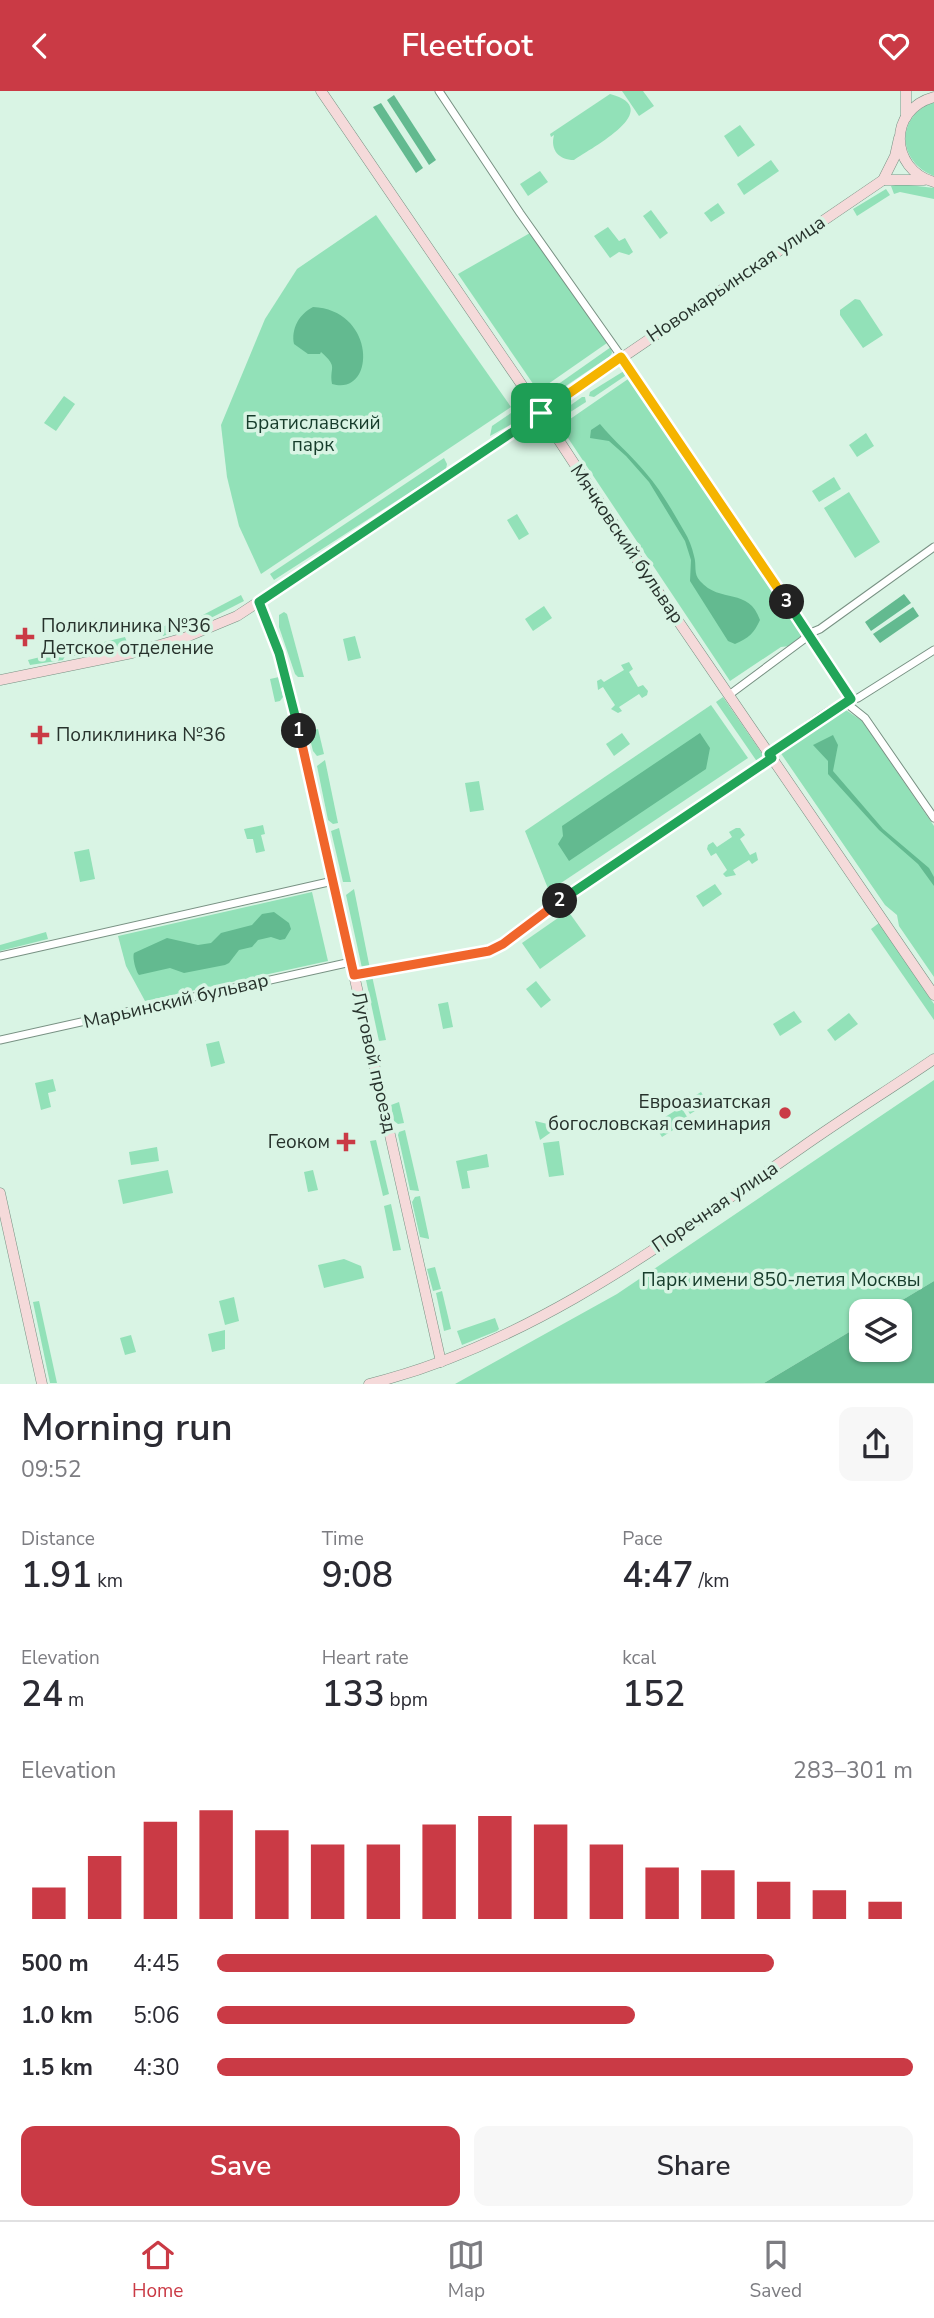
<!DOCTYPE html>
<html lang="en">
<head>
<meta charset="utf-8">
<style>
	body { margin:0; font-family:"Nunito Sans",sans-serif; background:#f7f7f7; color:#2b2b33; height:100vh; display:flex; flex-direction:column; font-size:26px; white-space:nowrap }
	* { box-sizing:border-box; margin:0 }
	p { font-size:23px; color:#7c7c81 }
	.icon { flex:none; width:38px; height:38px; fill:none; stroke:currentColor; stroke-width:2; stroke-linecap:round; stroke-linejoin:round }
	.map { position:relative; height:1293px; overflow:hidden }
	.drawer { display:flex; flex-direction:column; background:#fff; flex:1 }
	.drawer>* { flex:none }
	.buttons { position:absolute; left:849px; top:1208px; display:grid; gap:14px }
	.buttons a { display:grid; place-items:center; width:63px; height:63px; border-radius:14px; background:#fff; box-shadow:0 2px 5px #0004; font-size:35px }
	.pin { position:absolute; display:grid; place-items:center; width:60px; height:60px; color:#fff; margin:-30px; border-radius:14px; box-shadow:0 4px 10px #0006 }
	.km { position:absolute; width:35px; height:35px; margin:-18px; border-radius:50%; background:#222; color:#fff; font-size:19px; line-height:35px; text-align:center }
	.round { display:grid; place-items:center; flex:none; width:74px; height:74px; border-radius:14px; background:#f7f7f7 }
	.head { display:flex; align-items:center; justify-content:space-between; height:119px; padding:0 21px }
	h1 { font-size:38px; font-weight:600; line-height:52px }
	.figures { display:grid; grid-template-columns:repeat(3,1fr); gap:10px; height:119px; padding:7px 21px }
	.figures div { display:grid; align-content:center }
	.figures b { font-size:35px; font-weight:600 }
	.figures small { font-size:19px; font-weight:400 }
	.figures p { font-size:19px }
	.chart { height:196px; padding:14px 21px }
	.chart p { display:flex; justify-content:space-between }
	.chart svg { width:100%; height:126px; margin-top:7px; stroke:#ca3a45; stroke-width:6 }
	.button { display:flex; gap:14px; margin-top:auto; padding:14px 21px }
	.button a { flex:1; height:80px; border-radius:14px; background:#ca3a45; color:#fff; font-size:28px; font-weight:600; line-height:80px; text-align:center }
	.button a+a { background:#f7f7f7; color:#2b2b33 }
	ul { padding:0 21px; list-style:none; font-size:23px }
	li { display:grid; grid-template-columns:112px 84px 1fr; align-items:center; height:52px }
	li i { height:18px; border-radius:9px; background:#ca3a45 }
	header { display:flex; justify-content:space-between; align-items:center; height:91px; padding:0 21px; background:#ca3a45; color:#fff; font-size:32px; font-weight:600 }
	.menu { display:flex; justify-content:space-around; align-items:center; height:98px; border-top:2px solid #e1e1e2; background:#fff; font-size:19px; color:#7c7c81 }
	.menu a { display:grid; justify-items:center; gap:4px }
	.menu .on { color:#ca3a45 }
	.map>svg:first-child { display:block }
	.green { fill:#92e1b8 }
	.water { fill:#63ba90 }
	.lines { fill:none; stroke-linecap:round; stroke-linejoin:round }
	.street-casing { stroke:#789183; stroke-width:9 }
	.secondary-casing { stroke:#789183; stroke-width:11 }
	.street { stroke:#fff; stroke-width:7 }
	.secondary { stroke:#f5dada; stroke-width:10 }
	.split-1-casing { stroke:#fff; stroke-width:14 }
	.split-2-casing { stroke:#fff; stroke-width:14 }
	.split-3-casing { stroke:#fff; stroke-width:14 }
	.split-4-casing { stroke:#fff; stroke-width:14 }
	.split-1 { stroke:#22a559; stroke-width:9 }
	.split-2 { stroke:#f0652b; stroke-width:9 }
	.split-3 { stroke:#22a559; stroke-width:9 }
	.split-4 { stroke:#f5b400; stroke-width:9 }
	.poi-dot { fill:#ca3a45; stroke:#d9f4e4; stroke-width:2.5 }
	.labels { text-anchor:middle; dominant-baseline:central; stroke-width:7; stroke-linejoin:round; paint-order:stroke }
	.street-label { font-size:19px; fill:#27322c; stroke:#d9f4e4 }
	.park-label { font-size:19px; fill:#163c2b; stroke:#d9f4e4 }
	.poi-label { font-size:19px; fill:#27322c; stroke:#d9f4e4; text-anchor:start }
</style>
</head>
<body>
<header><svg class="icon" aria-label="back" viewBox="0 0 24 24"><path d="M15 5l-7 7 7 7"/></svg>Fleetfoot<svg class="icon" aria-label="heart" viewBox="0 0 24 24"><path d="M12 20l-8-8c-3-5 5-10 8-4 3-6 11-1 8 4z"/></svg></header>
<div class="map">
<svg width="934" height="1293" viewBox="0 0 934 1293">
	<rect width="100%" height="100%" fill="#d9f4e4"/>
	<g class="green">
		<path d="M622 0H643L654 15 639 25Z"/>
		<path d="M610 3C666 18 593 56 574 69 559 69 550 59 554 44L551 46 550 43Z"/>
		<path d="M934 11V85C897 71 895 25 934 11Z"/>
		<path d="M740 34 755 54 738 66 724 45Z"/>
		<path d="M771 69 779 80 744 104 737 93Z"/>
		<path d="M540 80 548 91 528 105 520 93Z"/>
		<path d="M900 93 934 97V108L900 101 894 103 891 95Z"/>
		<path d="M886 98 890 104 857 125 853 118Z"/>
		<path d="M718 112 725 122 711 131 704 122Z"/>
		<path d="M651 119 668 142 660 148 643 125Z"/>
		<path d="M376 124 511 316 261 483 239 435 227 386 221 334 265 228 297 178Z"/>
		<path d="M608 136 619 150 625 147 633 161 629 164 619 161 610 167 594 145Z"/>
		<path d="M530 142 607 252 538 300 458 183Z"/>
		<path d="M855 208 860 209 883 244 863 257 840 224V219Z"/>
		<path d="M611 256 612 262 610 265 548 307 547 301Z"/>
		<path d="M624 280 625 285 594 306 589 305 590 301Z"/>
		<path d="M631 286 805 542 790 555 781 556 730 590 560 335Z"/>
		<path d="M64 305 75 313 56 340 44 332Z"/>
		<path d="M582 306H585L586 311 561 327V321Z"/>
		<path d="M514 320 518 327 517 330 490 345 492 335Z"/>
		<path d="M866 342 874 355 857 366 849 354Z"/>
		<path d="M444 367 447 373 446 378 274 489 270 483Z"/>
		<path d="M834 386 841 398 819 411 812 400Z"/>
		<path d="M849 401 880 451 855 467 824 417Z"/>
		<path d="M517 423 529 443 519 449 507 429Z"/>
		<path d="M241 504 244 510 203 531 201 525Z"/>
		<path d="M544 515 552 527 533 540 525 528Z"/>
		<path d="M284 521 287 523 304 586H298L295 583 279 536V524Z"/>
		<path d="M192 528 191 536 163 545 160 536Z"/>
		<path d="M355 545 361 567 348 570 343 548Z"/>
		<path d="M125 546 128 554 110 558 106 557 104 551Z"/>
		<path d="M97 552 98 561 73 565 71 558Z"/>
		<path d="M65 560V565L63 569 30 574 28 569Z"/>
		<path d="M629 571 633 578 629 581 638 596 643 594 648 600 647 604 642 607 639 603 619 616 622 620 618 622 611 618 615 614 603 596 598 599 597 590 601 588 604 591 624 579 621 574Z"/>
		<path d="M279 586 283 606 280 610 275 611 270 588Z"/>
		<path d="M723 606 763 664 758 672 716 611Z"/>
		<path d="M711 614 748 667 549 800 525 740Z"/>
		<path d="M843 617 862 630 934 735V886L899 835 897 824 885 814 780 661Z"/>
		<path d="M318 638 324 663 317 665 313 660 308 640Z"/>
		<path d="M622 642 630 653 614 665 606 653Z"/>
		<path d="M325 669 338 732 333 733 328 729 317 675Z"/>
		<path d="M479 690 484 719 470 721 465 692Z"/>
		<path d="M263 734 265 743 261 744 265 760 256 762 253 748H247L244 738Z"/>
		<path d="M339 737 351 791H343L331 740Z"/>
		<path d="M736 737H740L745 744 740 748 750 764 756 761 758 769 752 773 749 769 733 779 736 784 726 786 723 783 727 779 716 762 711 765 707 758 708 754 713 751 717 756 732 746 729 741Z"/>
		<path d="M89 758 95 788 80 791 74 761Z"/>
		<path d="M715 793 722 803 703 816 696 805Z"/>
		<path d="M354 798 370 878 362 877 346 804Z"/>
		<path d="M312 801 328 870 145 910 126 875 118 845Z"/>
		<path d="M568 820 586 845 540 878 522 852Z"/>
		<path d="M879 832 934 913V929L871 838Z"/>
		<path d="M46 841 48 848 0 860V854Z"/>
		<path d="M372 885 386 949 379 950 366 889Z"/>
		<path d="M536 890 551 909 541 917 526 898Z"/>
		<path d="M448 911 453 936 443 938 438 913Z"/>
		<path d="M794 920 802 931 780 945 773 933Z"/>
		<path d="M849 922 858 933 835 950 827 939Z"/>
		<path d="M219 950 225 972 211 976 206 953Z"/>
		<path d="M53 988 56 1000 48 1002 51 1016 41 1019 35 992Z"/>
		<path d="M934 989V1190L884 1220H861V1234L764 1292 455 1293 617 1203Z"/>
		<path d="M701 1001 708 1012 690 1023 683 1012Z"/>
		<path d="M399 1011 404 1032 398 1033 394 1030 391 1014Z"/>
		<path d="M681 1016 689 1029 662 1046 654 1033Z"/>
		<path d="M535 1030 556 1035 550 1042 540 1049Z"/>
		<path d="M405 1039 419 1100 410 1099 398 1044 399 1041Z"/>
		<path d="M376 1049 389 1103 383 1105 370 1050Z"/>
		<path d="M559 1050 564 1084 549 1086 543 1052Z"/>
		<path d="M157 1056 159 1070 131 1074 129 1061Z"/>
		<path d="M487 1063 489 1076 467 1080 470 1097 462 1098 456 1070Z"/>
		<path d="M168 1079 173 1102 123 1113 118 1089Z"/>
		<path d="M313 1079 318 1099 308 1101 304 1081Z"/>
		<path d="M420 1105 429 1147V1148L420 1146 412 1111 415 1106Z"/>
		<path d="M391 1113 401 1159 393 1160 384 1115Z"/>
		<path d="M344 1168 361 1175 364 1187 324 1197 318 1174Z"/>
		<path d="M435 1176 441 1198 433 1200 427 1178Z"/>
		<path d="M442 1200 451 1238 444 1240 436 1202Z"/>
		<path d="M234 1206 239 1230 225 1234 219 1210Z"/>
		<path d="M39 1210 57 1292H50L33 1211Z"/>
		<path d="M495 1227 499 1238 497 1240 462 1254 457 1240Z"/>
		<path d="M225 1239V1258L212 1261 208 1243Z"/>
		<path d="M131 1244 136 1261 125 1264 120 1247Z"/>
	</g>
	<g class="water">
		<path d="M394 4 436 69 429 74 387 9Z"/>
		<path d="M381 12 423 77 416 82 373 16Z"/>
		<path d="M313 216C377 219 376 306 332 293 329 275 339 277 321 261L320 263H308L294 253C291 238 299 223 313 216Z"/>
		<path d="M600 333C614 350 631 364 645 381 660 398 672 419 684 440 689 448 692 456 694 465 697 475 693 482 700 490 720 513 749 496 760 529 754 542 749 547 735 553L728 550 690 490 691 469 685 450 649 391 626 365 609 350 590 347 591 339Z"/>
		<path d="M904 503 911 512 871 540 865 531Z"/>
		<path d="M913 516 919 525 880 552 873 543Z"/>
		<path d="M700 642 710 657 706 678 569 770 558 753 563 745 562 735Z"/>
		<path d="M833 644 838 654 833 680 883 738 929 777 934 786V795L918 773 879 739 828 683V670L813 654Z"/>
		<path d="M274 821 289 832 291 838 285 848 280 849 271 846 258 849 252 856 239 859 229 872 225 874 184 882 170 877 139 884C136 881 132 866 134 862L167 847 198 854 211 852 221 842 252 834 262 823Z"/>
		<path d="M934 1190V1292H764L861 1234V1258H900V1220H884Z"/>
	</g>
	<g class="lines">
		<defs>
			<g id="street">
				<path d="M439 0 520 122 633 282 851 608"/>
				<path d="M729 604 803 549 808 543 820 538 934 456"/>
				<path d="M845 611 865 627 934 727"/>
				<path d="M769 663C791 648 834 611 858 607L934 559"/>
				<path d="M0 865 333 790"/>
				<path d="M354 884 496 857 584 792 636 760 772 667"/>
				<path d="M0 949 351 871"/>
			</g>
			<g id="secondary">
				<path d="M321 0 541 322 659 502 934 904"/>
				<path d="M934 6C888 18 889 78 934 91"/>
				<path d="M906 26V0"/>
				<path d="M883 89H924"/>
				<path d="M259 511 279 562 294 617 441 1271"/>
				<path d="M0 589 132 562 184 547 237 525 397 420 883 89 895 65 899 47"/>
				<path d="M0 1102 42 1293"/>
				<path d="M369 1293C531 1253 667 1150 801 1057 845 1026 890 998 934 968"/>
			</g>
		</defs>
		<use href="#street" class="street-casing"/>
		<use href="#secondary" class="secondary-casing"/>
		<use href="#street" class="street"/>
		<use href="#secondary" class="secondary"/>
	</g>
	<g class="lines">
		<defs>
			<path id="split-1" d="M299 640 279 562 259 511 541 322"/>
			<path id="split-2" d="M299 640 354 884 489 860 503 853 560 810"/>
			<path id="split-3" d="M560 810 772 667 769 663 851 608 787 511"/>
			<path id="split-4" d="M541 322 621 266 787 511"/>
		</defs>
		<use href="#split-1" class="split-1-casing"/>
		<use href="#split-2" class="split-2-casing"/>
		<use href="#split-3" class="split-3-casing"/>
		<use href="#split-4" class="split-4-casing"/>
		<use href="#split-1" class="split-1"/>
		<use href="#split-2" class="split-2"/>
		<use href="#split-3" class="split-3"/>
		<use href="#split-4" class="split-4"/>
	</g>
	<g class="poi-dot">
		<path d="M21.5 535.5h7v7h7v7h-7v7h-7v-7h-7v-7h7z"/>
		<path d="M36.5 633.5h7v7h7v7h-7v7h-7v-7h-7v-7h7z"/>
		<circle cx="785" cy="1022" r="7"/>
		<path d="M342.5 1040.5h7v7h7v7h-7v7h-7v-7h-7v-7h7z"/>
	</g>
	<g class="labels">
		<g class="street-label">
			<text transform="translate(736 188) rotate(-34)">Новомарьинская улица</text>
			<text transform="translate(627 453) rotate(56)">Мячковский бульвар</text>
			<text transform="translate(176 910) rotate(-13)">Марьинский бульвар</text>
			<text transform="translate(374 971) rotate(77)">Луговой проезд</text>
			<text transform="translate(715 1116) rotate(-34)">Поречная улица</text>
		</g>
		<g class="park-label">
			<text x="313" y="332">Братиславский<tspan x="313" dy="22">парк</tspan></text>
			<text x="781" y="1189">Парк имени 850-летия Москвы</text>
		</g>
		<g class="poi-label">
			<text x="41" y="535">Поликлиника №36<tspan x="41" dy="22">Детское отделение</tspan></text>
			<text x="56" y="644">Поликлиника №36</text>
			<text x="771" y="1011" text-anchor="end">Евроазиатская<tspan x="771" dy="22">богословская семинария</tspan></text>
			<text x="330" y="1051" text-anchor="end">Геоком</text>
		</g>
	</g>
</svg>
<div class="buttons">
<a><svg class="icon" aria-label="layers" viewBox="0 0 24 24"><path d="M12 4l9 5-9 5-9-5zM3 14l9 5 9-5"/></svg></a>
</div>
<div class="pin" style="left:541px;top:322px;background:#1e9e55"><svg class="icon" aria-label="arrive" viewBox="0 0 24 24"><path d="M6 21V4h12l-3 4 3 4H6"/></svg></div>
<b class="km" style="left:299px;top:640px">1</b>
<b class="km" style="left:560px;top:810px">2</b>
<b class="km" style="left:787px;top:511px">3</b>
</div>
<section class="drawer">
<div class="head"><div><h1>Morning run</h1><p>09:52</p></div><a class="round"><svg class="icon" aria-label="share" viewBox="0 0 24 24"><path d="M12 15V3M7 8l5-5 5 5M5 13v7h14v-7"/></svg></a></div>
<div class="figures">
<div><p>Distance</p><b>1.91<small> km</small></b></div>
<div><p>Time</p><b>9:08</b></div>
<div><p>Pace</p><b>4:47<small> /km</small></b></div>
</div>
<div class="figures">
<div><p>Elevation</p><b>24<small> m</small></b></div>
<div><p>Heart rate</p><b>133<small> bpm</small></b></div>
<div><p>kcal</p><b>152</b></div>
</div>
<div class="chart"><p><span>Elevation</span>283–301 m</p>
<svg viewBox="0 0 160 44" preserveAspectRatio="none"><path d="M5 44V33M15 44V22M25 44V10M35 44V6M45 44V13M55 44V18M65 44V18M75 44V11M85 44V8M95 44V11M105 44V18M115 44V26M125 44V27M135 44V31M145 44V34M155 44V38"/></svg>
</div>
<ul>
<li><b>500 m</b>4:45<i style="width:80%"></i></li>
<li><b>1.0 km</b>5:06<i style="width:60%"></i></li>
<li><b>1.5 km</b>4:30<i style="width:100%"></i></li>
</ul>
<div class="button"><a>Save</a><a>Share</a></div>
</section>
<nav class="menu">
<a class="on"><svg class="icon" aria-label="home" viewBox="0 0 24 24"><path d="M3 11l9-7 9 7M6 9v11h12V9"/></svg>Home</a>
<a><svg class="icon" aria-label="map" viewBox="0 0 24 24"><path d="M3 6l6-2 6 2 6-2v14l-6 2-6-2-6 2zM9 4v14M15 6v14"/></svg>Map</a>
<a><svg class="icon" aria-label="saved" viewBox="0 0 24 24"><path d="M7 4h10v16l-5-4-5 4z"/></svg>Saved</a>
</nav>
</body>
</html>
